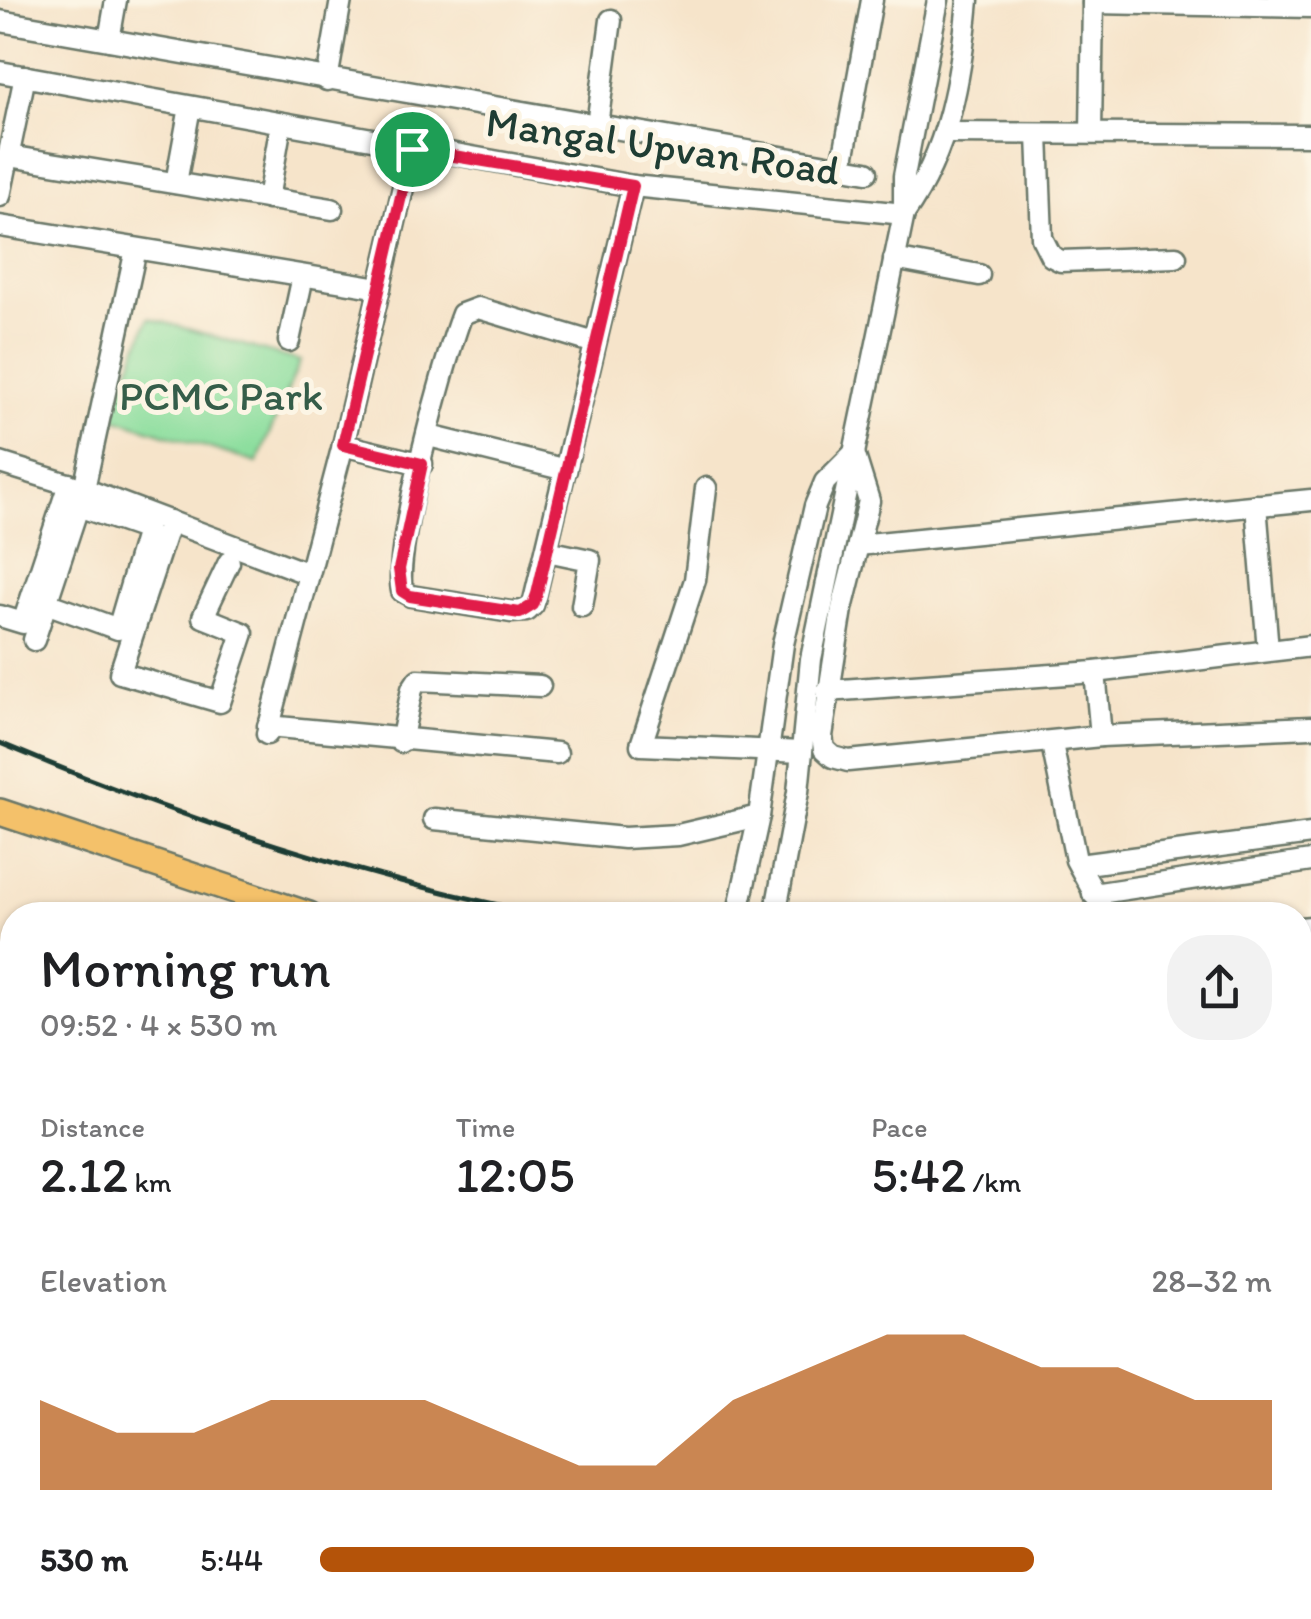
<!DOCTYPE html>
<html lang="en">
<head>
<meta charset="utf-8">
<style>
	body { margin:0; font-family:Itim,sans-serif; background:#f2f2f2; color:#202124; height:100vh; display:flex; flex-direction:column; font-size:38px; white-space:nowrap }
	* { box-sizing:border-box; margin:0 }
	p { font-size:32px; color:#757577 }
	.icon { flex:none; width:55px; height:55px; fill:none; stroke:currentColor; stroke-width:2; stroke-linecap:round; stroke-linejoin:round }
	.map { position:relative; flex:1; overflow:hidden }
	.panel { position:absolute; left:0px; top:902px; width:1312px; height:718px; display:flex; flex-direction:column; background:#fff; border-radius:40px 40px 0 0; box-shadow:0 2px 8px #0004 }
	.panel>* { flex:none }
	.pin { position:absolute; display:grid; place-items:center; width:85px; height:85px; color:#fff; margin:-42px; border:5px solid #fff; border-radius:50%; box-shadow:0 2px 10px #0007 }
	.round { display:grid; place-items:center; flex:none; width:105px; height:105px; border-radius:40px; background:#f2f2f2 }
	.head { display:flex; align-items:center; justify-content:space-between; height:170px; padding:0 40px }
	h1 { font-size:55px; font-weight:600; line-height:75px }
	.metrics { display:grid; grid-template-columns:repeat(3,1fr); gap:15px; height:170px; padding:10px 40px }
	.metrics div { display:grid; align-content:center }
	.metrics b { font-size:50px; font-weight:600 }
	.metrics small { font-size:28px; font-weight:400 }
	.metrics p { font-size:28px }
	.chart { height:280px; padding:20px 40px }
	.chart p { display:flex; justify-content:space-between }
	.chart svg { width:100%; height:180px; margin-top:10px; fill:#b45309; opacity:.7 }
	ul { padding:0 40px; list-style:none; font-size:32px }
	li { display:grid; grid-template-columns:160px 120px 1fr; align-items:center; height:75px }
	li i { height:25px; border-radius:12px; background:#b45309 }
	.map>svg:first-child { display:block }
	.green { fill:#8cde9e; stroke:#568e69; stroke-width:2.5 }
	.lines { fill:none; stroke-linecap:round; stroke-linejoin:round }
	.minor-casing { stroke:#6a7768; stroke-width:25 }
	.major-casing { stroke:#6a7768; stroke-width:30 }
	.minor { stroke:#fff; stroke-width:20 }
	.major { stroke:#f4c16a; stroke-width:25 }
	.rail { stroke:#1f3d34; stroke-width:5 }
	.route-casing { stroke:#fff; stroke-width:20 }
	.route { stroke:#e11d48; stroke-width:12 }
	.labels { text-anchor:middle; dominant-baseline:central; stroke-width:10; stroke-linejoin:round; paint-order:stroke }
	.street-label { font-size:42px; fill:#1f3d34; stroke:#fcf5e5 }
	.park-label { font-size:42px; fill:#355d49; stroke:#fcf5e5 }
</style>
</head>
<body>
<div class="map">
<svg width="1311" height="1619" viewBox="0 0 1311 1619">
	<rect width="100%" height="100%" fill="#fcf5e5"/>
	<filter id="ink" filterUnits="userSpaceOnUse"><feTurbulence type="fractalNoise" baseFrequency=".01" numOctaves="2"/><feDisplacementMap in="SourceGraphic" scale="20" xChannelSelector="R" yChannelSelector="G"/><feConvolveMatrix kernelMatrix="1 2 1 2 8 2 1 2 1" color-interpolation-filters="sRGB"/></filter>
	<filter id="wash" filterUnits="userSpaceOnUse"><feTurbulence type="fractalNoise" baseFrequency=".0048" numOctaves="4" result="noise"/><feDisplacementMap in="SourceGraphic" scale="40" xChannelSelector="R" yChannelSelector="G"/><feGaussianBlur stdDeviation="2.25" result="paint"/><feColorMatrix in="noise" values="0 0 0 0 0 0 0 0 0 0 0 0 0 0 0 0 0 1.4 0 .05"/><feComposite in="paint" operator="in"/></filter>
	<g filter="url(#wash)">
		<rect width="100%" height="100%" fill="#f6e4ca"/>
		<path class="green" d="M149 318 300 361 257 463 110 417Z"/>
	</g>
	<g filter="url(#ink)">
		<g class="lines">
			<defs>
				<g id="minor">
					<path d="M1093 3 1311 7"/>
					<path d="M0 21 867 172"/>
					<path d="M109 40 116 0"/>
					<path d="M0 72 633 186 904 214"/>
					<path d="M327 80 341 0"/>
					<path d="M597 125 611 20"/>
					<path d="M948 133 1311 135"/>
					<path d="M1091 133 1093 0"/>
					<path d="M1038 135 1042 238 1051 256 1061 261 1176 257"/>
					<path d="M9 156 332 209"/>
					<path d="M842 166 872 0"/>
					<path d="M176 183 190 107"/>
					<path d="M0 196 25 76"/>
					<path d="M268 199 281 124"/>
					<path d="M904 214C949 150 961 78 968 0"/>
					<path d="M0 226 380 288"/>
					<path d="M894 259 979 275"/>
					<path d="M289 341 303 276"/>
					<path d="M595 343 478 308 462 314C444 361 393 548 402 591L411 596 511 612 527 611 533 605 633 186"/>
					<path d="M429 436 566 470"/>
					<path d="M343 445 422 464"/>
					<path d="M0 463 84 489 306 573"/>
					<path d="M706 488 695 580 641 745 802 752"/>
					<path d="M1256 505 1268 650"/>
					<path d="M170 521 120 673 220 702 243 633 203 617 229 562"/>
					<path d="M858 545 1311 500"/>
					<path d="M547 551 590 560 582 606"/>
					<path d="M46 603 118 629 147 530 78 506"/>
					<path d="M0 616 23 623 69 484"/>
					<path d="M34 640 84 489 136 249"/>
					<path d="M1095 672 1101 736"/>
					<path d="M827 691 1095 672 1311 646"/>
					<path d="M268 726 557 753"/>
					<path d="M267 734 343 445 412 149"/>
					<path d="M401 742 412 689 418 680 540 686"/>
					<path d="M1052 744 1076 860 1106 915"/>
					<path d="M434 819 624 838 678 835 759 816"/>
					<path d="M1079 865 1311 834"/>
					<path d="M1093 894 1311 861"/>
					<path d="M738 912 759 816 783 644 815 506 825 482 854 453 869 501 842 609 822 736 824 749 833 757 848 761 1101 736 1311 727"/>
					<path d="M775 915 798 792 811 659 904 214V176L938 0"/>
					<path d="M1300 928 1311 927"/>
					<path d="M0 1139 12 1138"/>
					<path d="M0 1189 12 1188"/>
					<path d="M0 1388 12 1387"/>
					<path d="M770 1608 771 1619"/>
					<path d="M791 1608 792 1619"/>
					<path d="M1076 1608 1077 1619"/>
					<path d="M1173 1608 1174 1619"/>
					<path d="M123 1619 228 1608"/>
					<path d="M426 1619 530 1610"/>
					<path d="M620 1619 622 1608"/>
					<path d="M645 1619 647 1608"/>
				</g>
				<g id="major">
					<path d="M0 812 309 915"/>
					<path d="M1300 1085 1311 1086"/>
				</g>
			</defs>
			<use href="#minor" class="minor-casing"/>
			<use href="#major" class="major-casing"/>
			<use href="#minor" class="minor"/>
			<use href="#major" class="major"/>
			<g class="rail">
				<path d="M0 743C176 817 360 878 547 915"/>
				<path d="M1300 984H1311"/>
			</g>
		</g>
	</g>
	<g class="lines" filter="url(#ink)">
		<defs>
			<path id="route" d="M412 149 633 186 537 594 533 605 520 613 410 596 402 591 399 569 422 464 343 445Z"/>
		</defs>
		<use href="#route" class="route-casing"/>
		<use href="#route" class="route"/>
	</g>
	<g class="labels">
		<g class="street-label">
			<text transform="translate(663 146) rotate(8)">Mangal Upvan Road</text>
		</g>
		<g class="park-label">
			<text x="221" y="395">PCMC Park</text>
		</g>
	</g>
</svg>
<div class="pin" style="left:412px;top:149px;background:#1e9e55"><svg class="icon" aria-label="arrive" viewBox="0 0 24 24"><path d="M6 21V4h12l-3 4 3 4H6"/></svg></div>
<section class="panel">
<div class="head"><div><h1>Morning run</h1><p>09:52 · 4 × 530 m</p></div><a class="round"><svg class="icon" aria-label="share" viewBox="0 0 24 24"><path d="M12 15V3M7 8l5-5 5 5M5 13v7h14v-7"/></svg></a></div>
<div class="metrics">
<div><p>Distance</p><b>2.12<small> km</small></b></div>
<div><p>Time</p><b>12:05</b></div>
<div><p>Pace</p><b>5:42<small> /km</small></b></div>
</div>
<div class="chart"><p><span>Elevation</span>28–32 m</p>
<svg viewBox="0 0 160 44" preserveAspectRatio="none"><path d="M0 44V22L10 30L20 30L30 22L40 22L50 22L60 30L70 38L80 38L90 22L100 14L110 6L120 6L130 14L140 14L150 22L160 22V44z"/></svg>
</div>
<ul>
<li><b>530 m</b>5:44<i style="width:75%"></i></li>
</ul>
</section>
</div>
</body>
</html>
